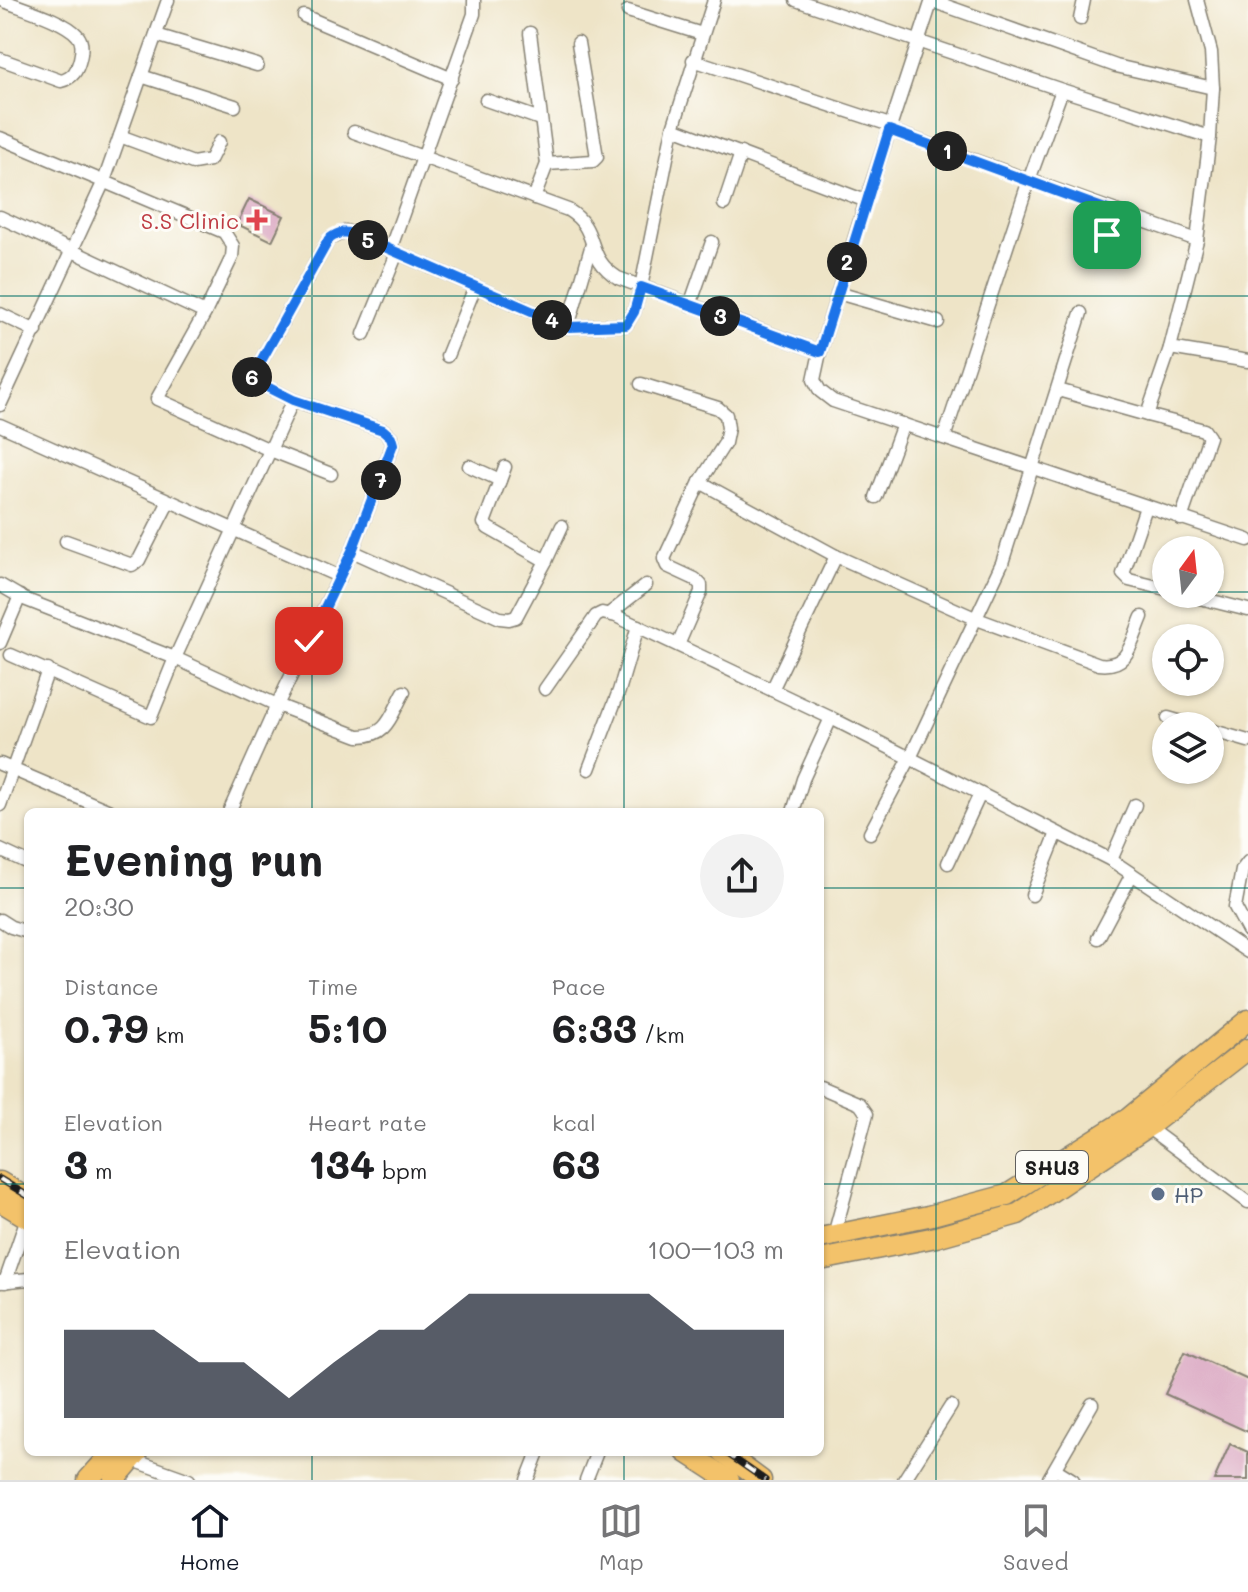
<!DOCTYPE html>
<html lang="en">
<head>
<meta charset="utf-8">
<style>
	body { margin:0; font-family:Mali,sans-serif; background:#f2f2f2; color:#202124; height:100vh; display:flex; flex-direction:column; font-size:30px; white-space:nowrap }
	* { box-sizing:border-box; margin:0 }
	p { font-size:26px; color:#757577 }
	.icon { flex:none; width:44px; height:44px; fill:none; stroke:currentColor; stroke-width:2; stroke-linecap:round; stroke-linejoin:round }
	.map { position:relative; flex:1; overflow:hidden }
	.panel { position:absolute; left:24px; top:808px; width:800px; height:648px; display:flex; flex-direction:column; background:#fff; border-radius:12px; box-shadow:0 2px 6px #0004 }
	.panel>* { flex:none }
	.needle { width:52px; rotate:15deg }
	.fabs { position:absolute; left:1152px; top:536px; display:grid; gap:16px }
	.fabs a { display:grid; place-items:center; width:72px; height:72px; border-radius:50%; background:#fff; box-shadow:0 2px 6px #0004; font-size:40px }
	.pin { position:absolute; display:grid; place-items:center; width:68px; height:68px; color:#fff; margin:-34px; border-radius:16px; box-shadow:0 4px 12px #0006 }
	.km { position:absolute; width:40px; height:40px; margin:-20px; border-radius:50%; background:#222; color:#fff; font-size:22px; line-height:40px; text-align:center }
	.round { display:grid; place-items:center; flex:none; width:84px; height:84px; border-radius:42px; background:#f2f2f2 }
	.overview { display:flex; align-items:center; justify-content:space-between; height:136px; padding:0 40px }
	h1 { font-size:44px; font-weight:700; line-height:60px }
	.stats { display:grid; grid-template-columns:repeat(3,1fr); gap:12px; height:136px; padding:8px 40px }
	.stats div { display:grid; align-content:center }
	.stats b { font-size:40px; font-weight:700 }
	.stats small { font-size:22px; font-weight:400 }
	.stats p { font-size:22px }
	.chart { height:224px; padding:16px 40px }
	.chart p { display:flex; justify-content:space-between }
	.chart svg { width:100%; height:144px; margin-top:8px; fill:#111827; opacity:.7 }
	.dock { display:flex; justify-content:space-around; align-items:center; height:112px; border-top:2px solid #e0e0e0; background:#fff; font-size:22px; color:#757577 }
	.dock a { display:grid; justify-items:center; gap:4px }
	.dock .active { color:#111827 }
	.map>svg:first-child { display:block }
	.building { fill:#dfb2c9 }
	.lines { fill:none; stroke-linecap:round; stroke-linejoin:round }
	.minor-casing { stroke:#858072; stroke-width:15 }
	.primary-casing { stroke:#858072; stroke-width:23 }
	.minor { stroke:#fff; stroke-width:12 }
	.primary { stroke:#f3c26a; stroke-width:20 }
	.rail-casing { stroke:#1c1c1c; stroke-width:7 }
	.rail { stroke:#fdfcf7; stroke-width:4; stroke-dasharray:12; stroke-linecap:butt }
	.route-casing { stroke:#fff; stroke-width:16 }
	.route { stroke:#1a73e8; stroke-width:10 }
	.grid { fill:none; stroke:#0f766e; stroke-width:2; stroke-opacity:0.55 }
	.health-dot { fill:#e0444e; stroke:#fdfcf7; stroke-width:3 }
	.service-dot { fill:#5c6f8a; stroke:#fdfcf7; stroke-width:3 }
	.labels { text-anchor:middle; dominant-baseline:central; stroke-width:6; stroke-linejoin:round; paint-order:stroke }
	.shield { fill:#fdfcf7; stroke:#605f5e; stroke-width:2 }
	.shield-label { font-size:20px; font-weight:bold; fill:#1c1c1c }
	.health-label { font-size:22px; fill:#be3a42; stroke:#fdfcf7; text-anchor:end }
	.service-label { font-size:22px; fill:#4e5e75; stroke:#fdfcf7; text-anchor:start }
</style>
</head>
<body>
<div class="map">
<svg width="1248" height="1480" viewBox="0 0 1248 1480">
	<rect width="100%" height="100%" fill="#fdfcf7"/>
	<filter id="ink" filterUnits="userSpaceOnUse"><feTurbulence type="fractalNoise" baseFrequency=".0125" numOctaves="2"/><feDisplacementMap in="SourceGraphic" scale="16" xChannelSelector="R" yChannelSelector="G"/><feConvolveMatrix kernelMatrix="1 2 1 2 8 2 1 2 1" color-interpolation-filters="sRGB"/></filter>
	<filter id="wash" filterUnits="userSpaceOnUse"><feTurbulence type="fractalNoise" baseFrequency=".006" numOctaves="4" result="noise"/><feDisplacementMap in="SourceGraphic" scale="32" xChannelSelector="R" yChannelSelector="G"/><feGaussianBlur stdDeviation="1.8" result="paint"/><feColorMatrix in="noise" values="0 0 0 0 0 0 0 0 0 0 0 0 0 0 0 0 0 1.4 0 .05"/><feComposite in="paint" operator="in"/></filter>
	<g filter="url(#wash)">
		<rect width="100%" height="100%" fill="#eee4c7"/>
		<g id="blocks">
			<g class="building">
				<path d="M249 199 284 216 272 241 237 224Z"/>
				<path d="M1185 1351 1248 1380V1432L1165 1394Z"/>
				<path d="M1230 1444 1248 1452V1480H1214Z"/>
			</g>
		</g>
	</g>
	<g filter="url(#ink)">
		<use href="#blocks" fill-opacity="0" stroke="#858072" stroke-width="2"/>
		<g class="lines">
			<defs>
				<g id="minor">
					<path d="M796 0 1062 90 1210 137"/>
					<path d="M932 0 866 201 820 352 814 380 820 391 833 401 1248 540"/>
					<path d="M1197 0 1211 52 1213 88 1210 137 1197 240 1170 348 1248 361"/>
					<path d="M932 1 1116 66 1213 88"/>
					<path d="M628 11 702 34"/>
					<path d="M304 16 452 79"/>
					<path d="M1080 19 1084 0"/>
					<path d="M530 33 547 164 534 198"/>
					<path d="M156 35 257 65"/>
					<path d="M0 59 61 81C73 78 77 71 80 59 82 51 83 41 77 35 64 20 21 8 2 0"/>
					<path d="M693 60 890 125"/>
					<path d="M141 76 235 106"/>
					<path d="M486 100 540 119"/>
					<path d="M673 128 866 201"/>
					<path d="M889 130 1197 240"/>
					<path d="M354 132 568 210C601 230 583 256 618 278L820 352"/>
					<path d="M120 136 193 163 210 160 219 142"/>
					<path d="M0 138 224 232 233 246 232 257 205 313 157 399 270 450 331 474"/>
					<path d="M547 164 593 161 597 157 578 43"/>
					<path d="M724 204 741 153"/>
					<path d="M0 217 205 313"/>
					<path d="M1107 235 1113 212"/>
					<path d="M390 250 474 14V0"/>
					<path d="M838 293 938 322"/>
					<path d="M690 305 712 242"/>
					<path d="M0 314 36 331"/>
					<path d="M568 327 592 244"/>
					<path d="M364 334 397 253"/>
					<path d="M447 356 475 287"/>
					<path d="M641 384 718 408 726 415 728 428 725 443 700 482 664 559 667 566 695 579 701 585V592L678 645"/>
					<path d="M1058 390 1147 415 1170 348"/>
					<path d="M0 405 104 181 168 0"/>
					<path d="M1147 415 1204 430 1209 437 1181 519"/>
					<path d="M0 425 340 577"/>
					<path d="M944 438 1029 180 1062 90"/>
					<path d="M469 466 500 480"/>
					<path d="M505 467 484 523 488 528 546 561"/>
					<path d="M700 482 836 556 977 619 1099 664C1130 668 1131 642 1142 617"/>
					<path d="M876 497 903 424"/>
					<path d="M1146 507 1123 574 1129 580 1166 589"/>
					<path d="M66 541 132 565 139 560 169 501"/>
					<path d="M352 551 500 618 509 619 516 617 546 561 562 526"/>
					<path d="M0 585 24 599 175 658 277 705 358 736C388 737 391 715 404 692"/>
					<path d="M1184 594 1248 610"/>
					<path d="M609 614 646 585"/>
					<path d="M0 643 20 596"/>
					<path d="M11 655 151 717 175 658 293 400"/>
					<path d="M545 689 596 616 602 613 616 616 831 718 1111 860 1248 952"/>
					<path d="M772 690 836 556"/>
					<path d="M1168 718 1196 726"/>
					<path d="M1210 730 1248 741"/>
					<path d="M0 764 112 812"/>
					<path d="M589 769 619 691 638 626"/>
					<path d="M0 805 48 670"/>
					<path d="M229 812 277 705 352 551 393 444 391 437 383 430 293 400 251 379 329 239 346 231 357 235 568 327 626 325 634 312 641 287 673 128 714 0"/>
					<path d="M793 812 803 779 831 718"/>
					<path d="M870 833 910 758 1002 563 1081 313"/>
					<path d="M0 850 28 863"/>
					<path d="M1111 860 1135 805"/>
					<path d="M1248 862 1242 870 1235 907 1248 931"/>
					<path d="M948 863 980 794"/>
					<path d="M1032 895 1057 833"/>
					<path d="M0 920 11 927 28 932"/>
					<path d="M1098 938 1132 874"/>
					<path d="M820 1087 860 1104 867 1114 834 1235"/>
					<path d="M1143 1124 1248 1202"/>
					<path d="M0 1282 28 1279"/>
					<path d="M5 1282 27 1218"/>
					<path d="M133 1460 189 1480"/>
					<path d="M1055 1469 1073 1480"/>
					<path d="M527 1480 538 1452"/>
					<path d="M586 1480 597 1452"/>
					<path d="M904 1480 951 1406"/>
					<path d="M1048 1480 1092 1404"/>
				</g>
				<g id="primary">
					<path d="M0 1182 28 1199"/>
					<path d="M0 1201 28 1218"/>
					<path d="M820 1238 928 1216 1007 1195 1129 1118 1248 1020"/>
					<path d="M820 1260 936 1237 1018 1214 1149 1126 1248 1049"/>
					<path d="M686 1452 729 1480"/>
					<path d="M723 1452 761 1480"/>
					<path d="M88 1480 113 1452"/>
					<path d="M114 1480 138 1452"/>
				</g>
			</defs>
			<use href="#minor" class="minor-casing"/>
			<use href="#primary" class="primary-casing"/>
			<use href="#minor" class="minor"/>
			<use href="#primary" class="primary"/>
			<defs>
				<g id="rail">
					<path d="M0 1179 28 1196"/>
					<path d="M725 1452 765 1480"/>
				</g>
			</defs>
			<use href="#rail" class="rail-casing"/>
			<use href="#rail" class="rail"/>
		</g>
	</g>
	<g class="lines" filter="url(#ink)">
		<defs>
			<path id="route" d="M309 641 352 551 393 444 391 437 383 430 293 400 251 379 329 239C340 231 345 231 357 235L568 327 626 325 634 312 641 287 820 352 889 130 1113 212 1107 235"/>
		</defs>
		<use href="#route" class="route-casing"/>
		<use href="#route" class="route"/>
	</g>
	<path class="grid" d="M312 0V812M624 0V812M936 0V1480M0 296H1248M0 592H1166M1210 592H1248M0 888H28M820 888H1248M0 1184H28M820 1184H1248M312 1452V1480M624 1452V1480"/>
	<path class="health-dot" d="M253 208h8v8h8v8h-8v8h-8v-8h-8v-8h8z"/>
	<circle class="service-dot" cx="1158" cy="1194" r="8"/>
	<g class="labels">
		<rect class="shield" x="1016" y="1151" width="72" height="32" rx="6"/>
		<g class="shield-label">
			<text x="1052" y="1167">SHU3</text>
		</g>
		<g class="health-label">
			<text x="239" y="220">S.S Clinic</text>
		</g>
		<g class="service-label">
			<text x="1174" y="1194">HP</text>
		</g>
	</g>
</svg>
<div class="fabs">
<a><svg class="needle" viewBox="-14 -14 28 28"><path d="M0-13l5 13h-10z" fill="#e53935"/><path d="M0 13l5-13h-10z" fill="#757577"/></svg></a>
<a><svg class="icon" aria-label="locate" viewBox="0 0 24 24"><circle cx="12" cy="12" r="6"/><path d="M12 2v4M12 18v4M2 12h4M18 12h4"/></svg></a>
<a><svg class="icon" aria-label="layers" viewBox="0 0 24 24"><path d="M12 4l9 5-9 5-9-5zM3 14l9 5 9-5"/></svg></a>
</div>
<div class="pin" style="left:1107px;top:235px;background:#1e9e55"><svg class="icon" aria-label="arrive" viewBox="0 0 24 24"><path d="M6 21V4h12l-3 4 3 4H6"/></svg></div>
<div class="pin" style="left:309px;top:641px;background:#d93025"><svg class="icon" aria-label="check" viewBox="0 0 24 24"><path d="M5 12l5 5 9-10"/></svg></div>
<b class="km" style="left:947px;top:151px">1</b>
<b class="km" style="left:847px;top:262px">2</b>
<b class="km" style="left:720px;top:316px">3</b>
<b class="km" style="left:552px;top:320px">4</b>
<b class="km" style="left:368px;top:240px">5</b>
<b class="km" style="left:252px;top:377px">6</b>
<b class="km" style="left:381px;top:480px">7</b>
<section class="panel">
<div class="overview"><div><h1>Evening run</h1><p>20:30</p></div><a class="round"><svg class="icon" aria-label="share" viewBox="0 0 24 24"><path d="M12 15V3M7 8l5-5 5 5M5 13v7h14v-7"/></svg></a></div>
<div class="stats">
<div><p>Distance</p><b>0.79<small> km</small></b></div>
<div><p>Time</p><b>5:10</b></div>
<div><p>Pace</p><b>6:33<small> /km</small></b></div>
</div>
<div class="stats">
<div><p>Elevation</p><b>3<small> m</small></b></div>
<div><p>Heart rate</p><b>134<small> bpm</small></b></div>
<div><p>kcal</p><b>63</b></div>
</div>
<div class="chart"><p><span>Elevation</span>100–103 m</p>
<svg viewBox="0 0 160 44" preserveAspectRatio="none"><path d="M0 44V17L10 17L20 17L30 27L40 27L50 38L60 27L70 17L80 17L90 6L100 6L110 6L120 6L130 6L140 17L150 17L160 17V44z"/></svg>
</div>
</section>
</div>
<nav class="dock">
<a class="active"><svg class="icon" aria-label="home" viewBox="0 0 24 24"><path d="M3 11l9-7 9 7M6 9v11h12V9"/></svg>Home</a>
<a><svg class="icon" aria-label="map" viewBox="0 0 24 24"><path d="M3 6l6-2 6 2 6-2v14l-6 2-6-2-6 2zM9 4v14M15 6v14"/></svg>Map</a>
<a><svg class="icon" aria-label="saved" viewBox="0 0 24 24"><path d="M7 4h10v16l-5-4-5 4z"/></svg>Saved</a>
</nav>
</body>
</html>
